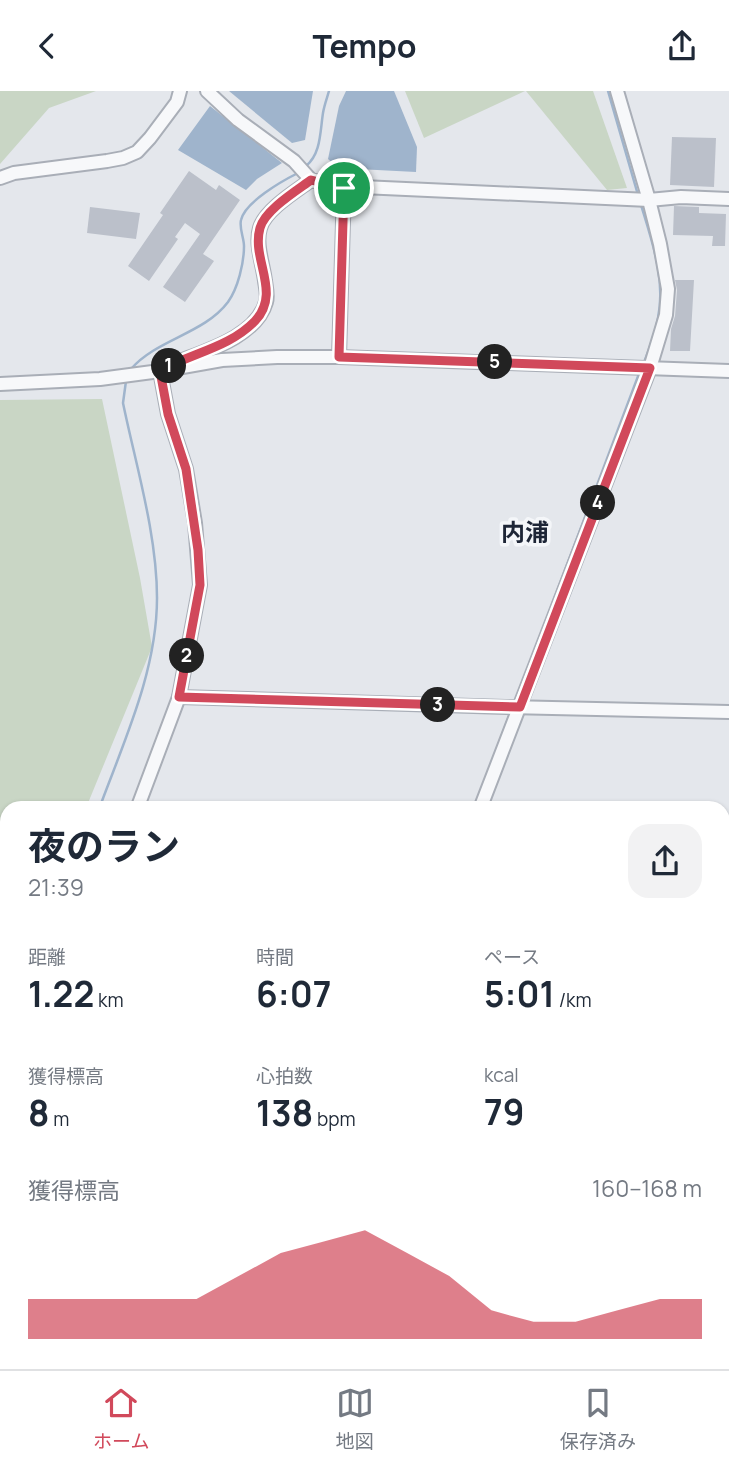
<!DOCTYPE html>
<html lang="ja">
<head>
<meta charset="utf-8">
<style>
	body { margin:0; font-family:Manrope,"Noto Sans JP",sans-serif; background:#f2f2f3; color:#1f2937; height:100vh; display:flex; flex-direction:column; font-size:26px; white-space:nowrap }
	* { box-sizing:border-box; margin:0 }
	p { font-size:23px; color:#747a83 }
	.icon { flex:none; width:38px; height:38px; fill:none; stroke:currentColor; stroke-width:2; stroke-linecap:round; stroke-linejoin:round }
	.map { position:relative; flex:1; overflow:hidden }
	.side { position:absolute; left:0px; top:710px; width:730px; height:569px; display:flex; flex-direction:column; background:#fff; border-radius:21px 21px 0 0; box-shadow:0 2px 5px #0004 }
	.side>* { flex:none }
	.pin { position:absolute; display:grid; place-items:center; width:60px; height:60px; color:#fff; margin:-30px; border:4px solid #fff; border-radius:50%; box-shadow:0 2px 7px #0007 }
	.km { position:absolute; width:35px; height:35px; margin:-18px; border-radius:50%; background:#222; color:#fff; font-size:19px; line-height:35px; text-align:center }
	.round { display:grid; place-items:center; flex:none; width:74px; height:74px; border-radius:21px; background:#f2f2f3 }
	.head { display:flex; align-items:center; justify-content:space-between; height:119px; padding:0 28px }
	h1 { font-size:38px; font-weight:700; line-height:52px }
	.stats { display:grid; grid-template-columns:repeat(3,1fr); gap:10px; height:119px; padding:7px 28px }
	.stats div { display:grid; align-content:center }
	.stats b { font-size:35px; font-weight:700 }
	.stats small { font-size:19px; font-weight:400 }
	.stats p { font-size:19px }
	.chart { height:196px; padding:14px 28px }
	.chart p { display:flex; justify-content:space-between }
	.chart svg { width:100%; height:126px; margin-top:7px; fill:#d1495b; opacity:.7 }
	header { display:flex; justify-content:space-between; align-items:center; height:91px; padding:0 28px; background:#fff; font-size:32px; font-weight:700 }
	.dock { display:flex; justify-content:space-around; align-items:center; height:98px; border-top:2px solid #e0e1e3; background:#fff; font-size:19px; color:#747a83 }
	.dock a { display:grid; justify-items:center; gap:4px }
	.dock .active { color:#d1495b }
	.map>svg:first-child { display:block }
	.green { fill:#c9d6c5 }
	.water { fill:#9fb4cc }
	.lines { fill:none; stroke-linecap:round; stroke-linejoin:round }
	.stream { stroke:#9fb4cc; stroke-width:2.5 }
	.building { fill:#bbc0ca }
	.minor-casing { stroke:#a9aeb7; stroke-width:16 }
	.path { stroke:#c2c5cb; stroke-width:2; stroke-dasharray:5 5; stroke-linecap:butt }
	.minor { stroke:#f7f8fa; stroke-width:12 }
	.route-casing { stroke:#fff; stroke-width:14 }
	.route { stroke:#d1495b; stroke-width:9 }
	.labels { text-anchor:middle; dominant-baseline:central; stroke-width:7; stroke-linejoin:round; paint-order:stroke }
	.neighbourhood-label { font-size:24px; font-weight:bold; fill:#1d2536; stroke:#f4f6f9 }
</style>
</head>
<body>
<header><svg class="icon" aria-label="back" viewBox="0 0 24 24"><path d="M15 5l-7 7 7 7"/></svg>Tempo<svg class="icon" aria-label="share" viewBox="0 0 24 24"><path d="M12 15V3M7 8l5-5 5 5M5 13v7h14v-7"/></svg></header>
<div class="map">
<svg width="729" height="1278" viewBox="0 0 729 1278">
	<rect width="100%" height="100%" fill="#e4e7ec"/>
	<g class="green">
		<path d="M0 0H96L49 17 0 73Z"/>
		<path d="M405 0H525L424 47Z"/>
		<path d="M526 0H593L627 97 607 99Z"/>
		<path d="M102 308 140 487 152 556 86 717 7 718V1272H390L396 1278H0V309Z"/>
	</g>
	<g class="water">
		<path d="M229 0H313L305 49 292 52Z"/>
		<path d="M346 0H394L417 56 416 81 338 77 328 68 339 15Z"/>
		<path d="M210 15 282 72 257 88 246 99 178 59Z"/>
	</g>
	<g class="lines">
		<g class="stream">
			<path d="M608 0 638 104"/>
			<path d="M306 75C321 63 320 41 323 22 324 15 327 7 329 0"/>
			<path d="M641 114C652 150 666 189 658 227 655 243 649 259 643 274"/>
			<path d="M131 278C157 248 204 243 228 211 238 197 244 172 244 155 244 147 239 137 241 129 245 111 282 90 298 82"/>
			<path d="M530 572 640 280"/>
			<path d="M99 718C124 650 157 580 157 507 157 443 136 375 123 312L126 290"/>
			<path d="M474 718 511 620"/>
			<path d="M723 1203 729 1206"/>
			<path d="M442 1272 453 1278"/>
		</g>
	</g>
	<g class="building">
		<path d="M672 46 716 47 714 96 670 94Z"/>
		<path d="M189 80 216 99 219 94 240 109 203 163 214 170 185 211 163 196 200 143 185 132 175 146 178 148 149 190 128 175 163 124 160 122Z"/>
		<path d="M674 115 699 116V122L726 123 725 155H712L713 145 673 144Z"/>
		<path d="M90 116 140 122 136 148 87 142Z"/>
		<path d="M675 189H694L690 260H670L671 238 675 225 677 199Z"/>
	</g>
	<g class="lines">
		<defs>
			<g id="minor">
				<path d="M207 0 238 29 294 70 311 89 344 97 362 96 649 109 681 106 729 108"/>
				<path d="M0 87 14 82 107 70 123 67 137 61 150 47 177 11 180 0"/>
				<path d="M339 266 344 97"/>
				<path d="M175 272C205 260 256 246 266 211 268 205 266 197 265 190 263 173 255 153 260 137 265 119 296 100 311 89"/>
				<path d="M0 293 100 288 160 280 222 269 277 266H339L729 280"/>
				<path d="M179 606 506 616 729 621"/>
				<path d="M137 718 179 606 200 494 195 432 186 378 168 323 160 280"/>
				<path d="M480 718 650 277 666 224 668 198 660 153 649 109 617 0"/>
				<path d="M723 966H729"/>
				<path d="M0 1122H7"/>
				<path d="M723 1196 729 1199"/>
				<path d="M459 1272 470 1278"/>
				<path d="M643 1272 664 1278"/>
				<path d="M39 1278 40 1272"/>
			</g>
		</defs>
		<use href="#minor" class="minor-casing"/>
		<g class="path">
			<path d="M347 1272 355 1278"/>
			<path d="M427 1278 432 1274 439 1278"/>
		</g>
		<use href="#minor" class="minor"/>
	</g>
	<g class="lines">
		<defs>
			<path id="route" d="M311 89 344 97 339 266 650 277 520 616 179 606 200 494 198 459 186 378 168 323 160 280C191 262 229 257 255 230 282 201 251 169 260 137 265 119 296 100 311 89Z"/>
		</defs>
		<use href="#route" class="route-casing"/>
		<use href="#route" class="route"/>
	</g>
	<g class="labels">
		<g class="neighbourhood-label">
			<text x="525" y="440">内浦</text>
		</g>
	</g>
</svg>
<div class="pin" style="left:344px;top:97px;background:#1e9e55"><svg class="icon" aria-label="arrive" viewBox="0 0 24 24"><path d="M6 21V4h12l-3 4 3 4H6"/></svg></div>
<b class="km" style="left:169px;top:275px">1</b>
<b class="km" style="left:187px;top:565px">2</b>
<b class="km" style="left:438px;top:614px">3</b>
<b class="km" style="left:598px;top:412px">4</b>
<b class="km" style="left:495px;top:271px">5</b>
<section class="side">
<div class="head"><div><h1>夜のラン</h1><p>21:39</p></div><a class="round"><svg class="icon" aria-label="share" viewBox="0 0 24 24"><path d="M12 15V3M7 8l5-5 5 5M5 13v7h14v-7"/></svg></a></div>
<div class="stats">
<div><p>距離</p><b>1.22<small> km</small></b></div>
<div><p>時間</p><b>6:07</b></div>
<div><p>ペース</p><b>5:01<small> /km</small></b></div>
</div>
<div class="stats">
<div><p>獲得標高</p><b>8<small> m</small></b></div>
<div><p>心拍数</p><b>138<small> bpm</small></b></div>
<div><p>kcal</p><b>79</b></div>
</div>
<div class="chart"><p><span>獲得標高</span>160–168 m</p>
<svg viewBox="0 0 160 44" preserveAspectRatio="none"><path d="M0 44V30L10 30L20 30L30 30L40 30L50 22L60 14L70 10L80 6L90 14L100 22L110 34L120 38L130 38L140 34L150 30L160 30V44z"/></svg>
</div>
</section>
</div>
<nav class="dock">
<a class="active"><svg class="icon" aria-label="home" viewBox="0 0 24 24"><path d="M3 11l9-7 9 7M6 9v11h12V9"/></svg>ホーム</a>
<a><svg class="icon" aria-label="map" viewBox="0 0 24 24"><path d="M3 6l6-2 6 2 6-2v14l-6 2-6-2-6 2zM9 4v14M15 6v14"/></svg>地図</a>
<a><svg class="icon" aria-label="saved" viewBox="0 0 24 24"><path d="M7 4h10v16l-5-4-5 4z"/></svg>保存済み</a>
</nav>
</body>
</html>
